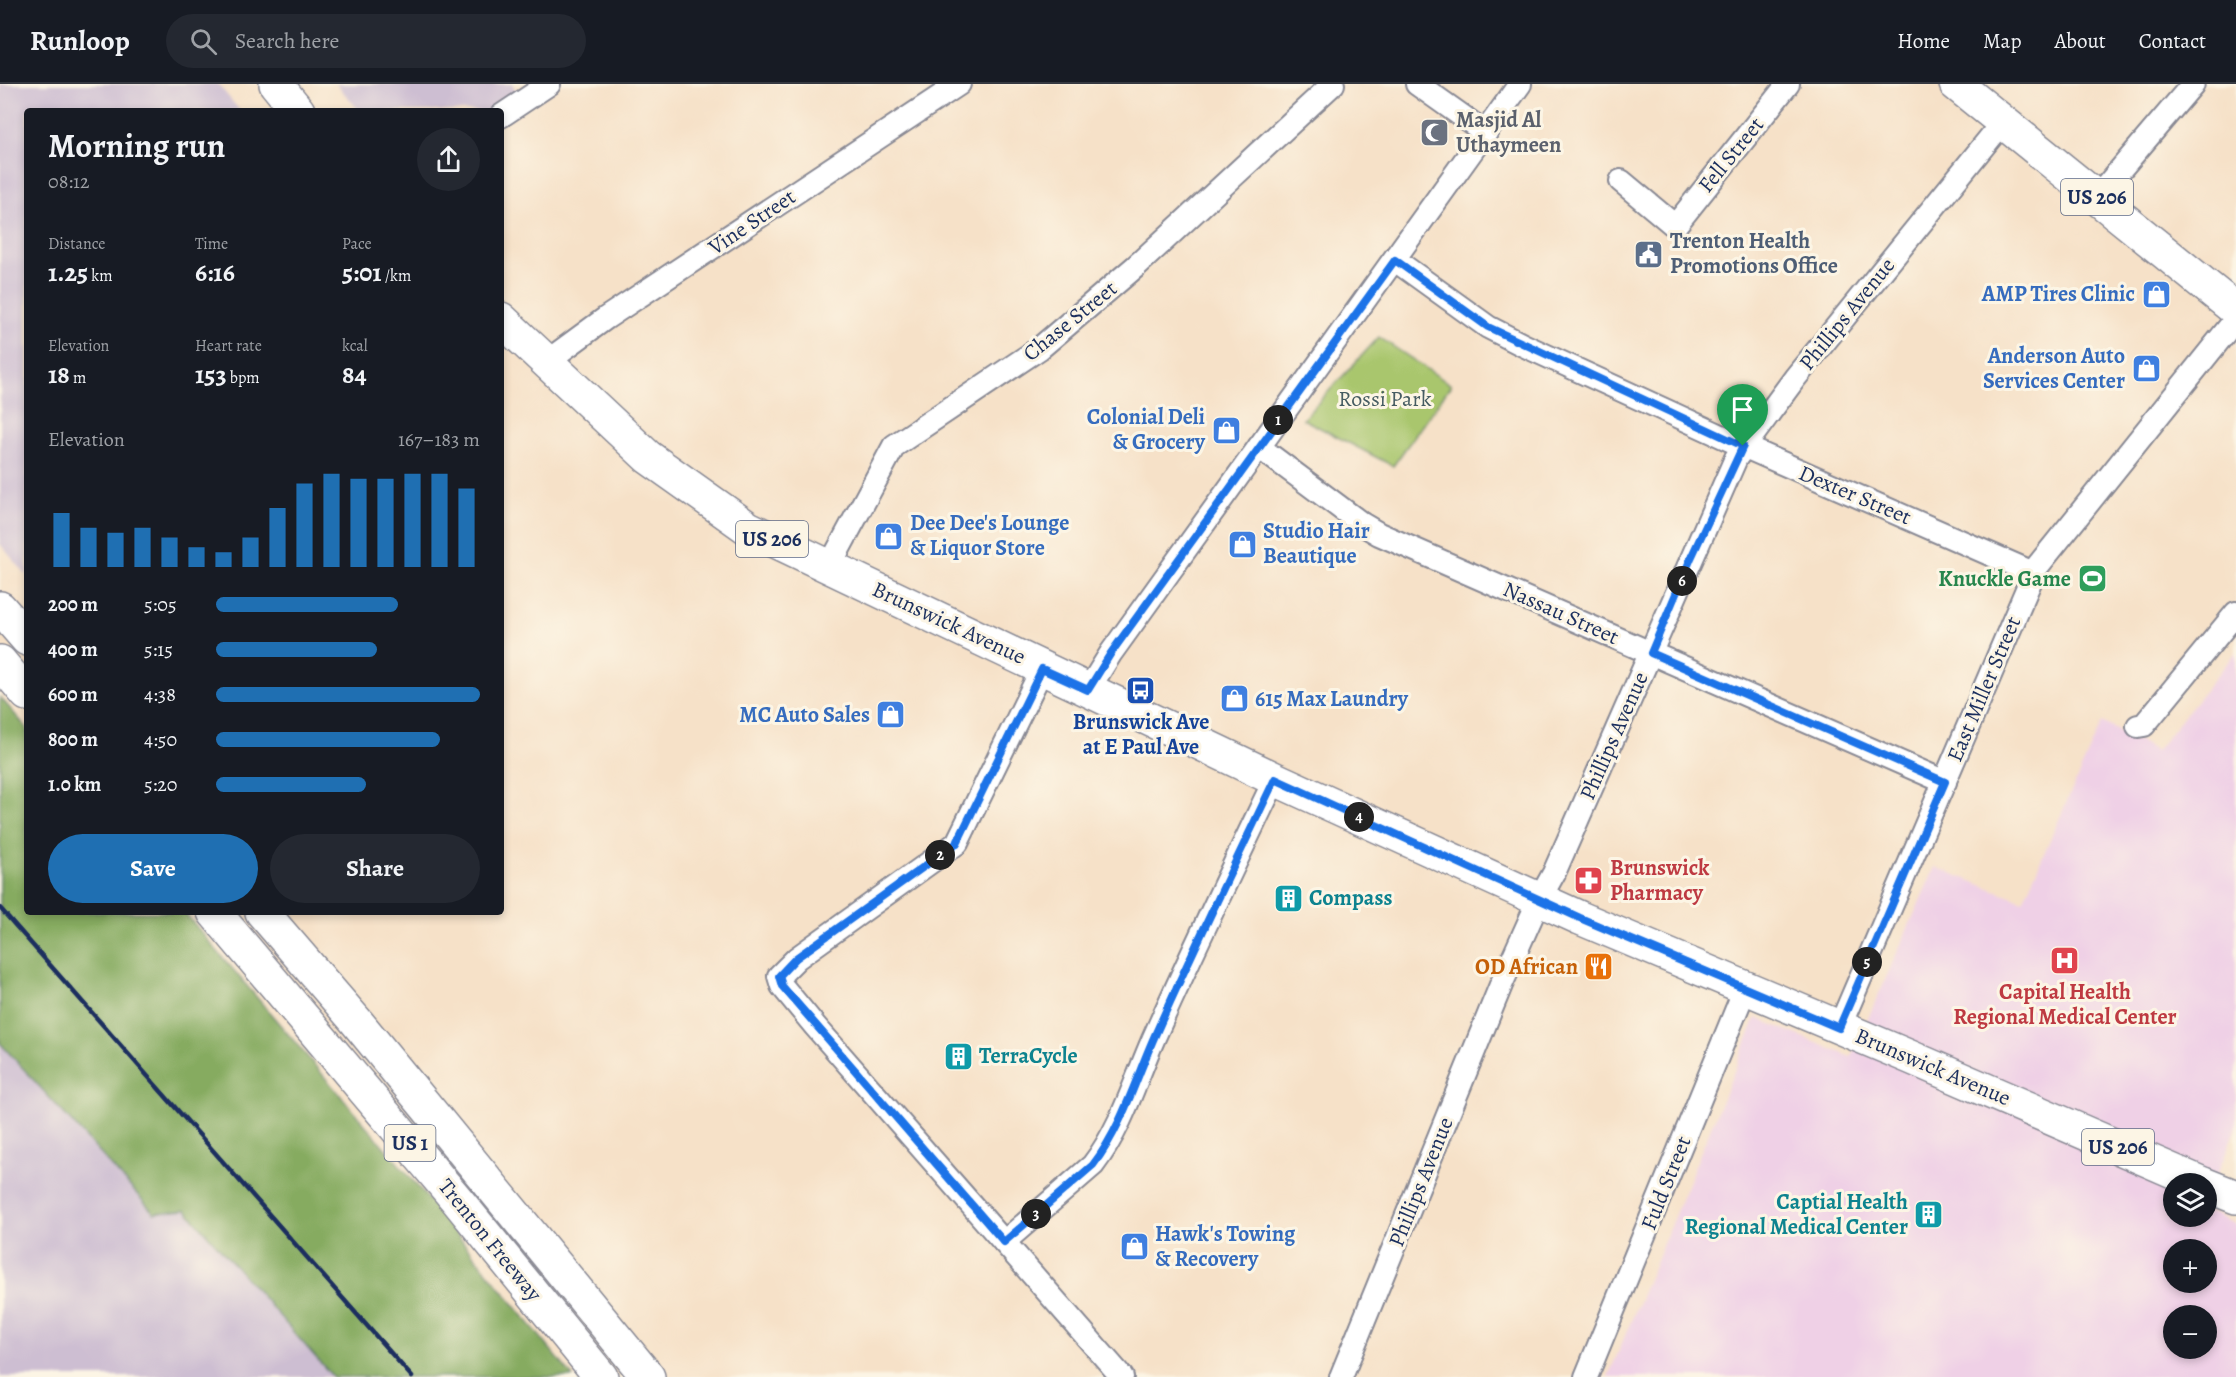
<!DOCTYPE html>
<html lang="en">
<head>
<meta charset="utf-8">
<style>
	body { margin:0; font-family:Alegreya,serif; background:#242831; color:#f1f3f6; height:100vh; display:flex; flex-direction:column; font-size:22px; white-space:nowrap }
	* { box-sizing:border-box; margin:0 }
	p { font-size:20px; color:#9ea1a6 }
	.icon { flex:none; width:33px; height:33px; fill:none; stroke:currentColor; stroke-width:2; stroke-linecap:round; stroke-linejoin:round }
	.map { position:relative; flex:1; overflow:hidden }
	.drawer { position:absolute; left:24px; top:24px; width:480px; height:807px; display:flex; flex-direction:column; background:#171b24; border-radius:6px; box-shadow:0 3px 9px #0003 }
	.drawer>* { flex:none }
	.controls { position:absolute; left:2163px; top:1089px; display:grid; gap:12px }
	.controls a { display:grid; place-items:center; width:54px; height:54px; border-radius:50%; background:#171b24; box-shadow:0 3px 9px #0003; font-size:30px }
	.pin { position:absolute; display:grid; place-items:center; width:51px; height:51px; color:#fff; margin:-62px -26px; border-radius:50% 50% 50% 0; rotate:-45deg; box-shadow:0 0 6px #0007 }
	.pin .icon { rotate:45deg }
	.km { position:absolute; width:30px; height:30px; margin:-15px; border-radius:50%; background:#222; color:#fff; font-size:16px; line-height:30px; text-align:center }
	.round { display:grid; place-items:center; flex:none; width:63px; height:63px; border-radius:32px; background:#242831 }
	.headline { display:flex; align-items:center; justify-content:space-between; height:102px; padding:0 24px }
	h1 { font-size:33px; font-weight:600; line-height:45px }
	.stats { display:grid; grid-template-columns:repeat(3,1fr); gap:9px; height:102px; padding:6px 24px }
	.stats div { display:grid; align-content:center }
	.stats b { font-size:26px; font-weight:600 }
	.stats small { font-size:16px; font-weight:400 }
	.stats p { font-size:16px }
	.chart { height:168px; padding:12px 24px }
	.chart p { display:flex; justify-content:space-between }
	.chart svg { width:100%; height:108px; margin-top:6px; stroke:#1f6fb2; stroke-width:6 }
	.cta { display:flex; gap:12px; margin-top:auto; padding:12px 24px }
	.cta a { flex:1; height:69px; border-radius:36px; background:#1f6fb2; color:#fff; font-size:24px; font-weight:600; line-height:69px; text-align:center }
	.cta a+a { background:#242831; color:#f1f3f6 }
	ul { padding:0 24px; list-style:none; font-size:20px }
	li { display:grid; grid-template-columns:96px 72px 1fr; align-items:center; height:45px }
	li i { height:15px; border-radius:8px; background:#1f6fb2 }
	header { display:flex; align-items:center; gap:36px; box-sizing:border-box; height:84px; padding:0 30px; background:#171b24; border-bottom:2px solid #363941 }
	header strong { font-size:28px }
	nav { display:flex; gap:33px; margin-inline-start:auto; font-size:21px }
	.search { width:420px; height:54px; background:#242831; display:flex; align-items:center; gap:15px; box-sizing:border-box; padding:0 21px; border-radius:33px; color:#9ea1a6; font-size:22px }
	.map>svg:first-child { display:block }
	.built { fill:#efd0e6; fill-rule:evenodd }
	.industrial { fill:#cdbed2 }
	.green { fill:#a9c66d; stroke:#627a66; stroke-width:1.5 }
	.forest { fill:#86ab60; stroke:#506d5f; stroke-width:1.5 }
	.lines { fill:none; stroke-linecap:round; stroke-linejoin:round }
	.minor-casing { stroke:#888893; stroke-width:26 }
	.primary-casing { stroke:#888893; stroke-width:36 }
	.motorway-casing { stroke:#888893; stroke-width:36 }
	.minor { stroke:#fff; stroke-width:22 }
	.primary { stroke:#fff; stroke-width:33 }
	.motorway { stroke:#fff; stroke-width:33 }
	.rail { stroke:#1b2f5e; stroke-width:4.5 }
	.route-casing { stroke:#fff; stroke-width:12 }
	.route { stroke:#1a73e8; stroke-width:8 }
	.labels { text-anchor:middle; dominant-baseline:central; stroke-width:6; stroke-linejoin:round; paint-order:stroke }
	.shield { fill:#fcf5e5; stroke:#5e6a86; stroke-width:1.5 }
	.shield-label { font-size:21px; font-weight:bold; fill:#1b2f5e }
	.worship-label { font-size:22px; font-weight:bold; fill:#5b616d; stroke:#fcf5e5; text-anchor:start }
	.street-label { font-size:22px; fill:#1b2f5e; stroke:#fcf5e5 }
	.service-label { font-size:22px; font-weight:bold; fill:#4e5e75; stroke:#fcf5e5; text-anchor:start }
	.shop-label { font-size:22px; font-weight:bold; fill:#366cbe; stroke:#fcf5e5; text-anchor:end }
	.park-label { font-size:22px; fill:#465c62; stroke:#fcf5e5 }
	.leisure-label { font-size:22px; font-weight:bold; fill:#27864d; stroke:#fcf5e5; text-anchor:end }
	.transit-label { font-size:22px; font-weight:bold; fill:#164399; stroke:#fcf5e5 }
	.health-label { font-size:22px; font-weight:bold; fill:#be3a42; stroke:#fcf5e5; text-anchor:start }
	.culture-label { font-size:22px; font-weight:bold; fill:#0d838f; stroke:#fcf5e5; text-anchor:start }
	.food-label { font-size:22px; font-weight:bold; fill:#c56008; stroke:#fcf5e5; text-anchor:end }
</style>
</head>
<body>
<header>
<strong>Runloop</strong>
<div class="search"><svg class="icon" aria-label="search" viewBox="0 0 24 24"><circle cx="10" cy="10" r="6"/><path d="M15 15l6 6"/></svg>Search here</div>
<nav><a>Home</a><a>Map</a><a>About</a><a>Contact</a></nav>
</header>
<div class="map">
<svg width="2236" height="1293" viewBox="0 0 2236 1293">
	<rect width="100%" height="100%" fill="#fcf5e5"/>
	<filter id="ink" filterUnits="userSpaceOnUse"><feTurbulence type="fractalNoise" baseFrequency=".0167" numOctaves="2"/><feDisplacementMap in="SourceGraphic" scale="12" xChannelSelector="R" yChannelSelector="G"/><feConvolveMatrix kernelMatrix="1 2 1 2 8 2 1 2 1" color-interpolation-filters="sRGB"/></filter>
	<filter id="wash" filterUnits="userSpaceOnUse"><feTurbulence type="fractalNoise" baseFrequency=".008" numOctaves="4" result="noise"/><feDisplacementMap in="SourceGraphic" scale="24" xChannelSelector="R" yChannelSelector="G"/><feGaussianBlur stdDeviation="1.35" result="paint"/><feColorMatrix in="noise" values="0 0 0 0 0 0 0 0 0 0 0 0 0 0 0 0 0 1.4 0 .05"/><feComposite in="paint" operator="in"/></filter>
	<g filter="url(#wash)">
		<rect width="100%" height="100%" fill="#f6e1c8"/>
		<path class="built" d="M2236 568V1043L2207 1117 2174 1100V1132H2206L2207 1126 2236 1141V1293H1608L1756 934 1851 973 1935 783 2023 817 2102 638 2156 667ZM2174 1166H2206V1198H2174ZM2174 1232H2206V1264H2174Z"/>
		<g class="industrial">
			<path d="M0 0H218L240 27H27V492L0 460Z"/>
			<path d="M336 0H512L527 24 501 27H360Z"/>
			<path d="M0 959 154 1128 185 1126 333 1293H0Z"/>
		</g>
		<path class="green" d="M1379 253 1451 301 1393 382 1303 335Z"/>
		<path class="forest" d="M0 613 27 644V828H184L415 1099 573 1293H333L186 1126 154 1129 0 959Z"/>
	</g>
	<g filter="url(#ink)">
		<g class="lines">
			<defs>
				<g id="minor">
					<path d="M1417 0 1486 49"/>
					<path d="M501 32 549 0"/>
					<path d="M1621 97 1675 142 1788 0"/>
					<path d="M2097 113 2193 0"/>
					<path d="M1395 176 1488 243 1523 261 1743 362 2033 489"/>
					<path d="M546 278 606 234 959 0"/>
					<path d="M1259 363 1362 440 1379 450 1945 698"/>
					<path d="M829 483 894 362 1040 264 1135 183 1333 0"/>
					<path d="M1042 585 957 759 797 874 779 892 782 902 815 942 1122 1293"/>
					<path d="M1088 606 1111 569 1520 0"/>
					<path d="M2138 642 2144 641 2236 529"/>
					<path d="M1839 944 2036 484 2236 235"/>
					<path d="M1004 1158 1093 1081C1123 1042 1136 993 1156 949 1194 864 1235 779 1275 695"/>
					<path d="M1341 1293 1501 901 1539 816 1554 789 1736 374 1795 294 2003 38"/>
					<path d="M1586 1293 1745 905"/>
				</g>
				<g id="primary">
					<path d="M276 0 298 27"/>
					<path d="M1956 0 2236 226"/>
					<path d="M501 235 648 373 748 444 1275 695 1580 834 1910 973 2203 1100"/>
					<path d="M2206 1101 2236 1113"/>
				</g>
				<g id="motorway">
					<path d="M0 524 27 555"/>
					<path d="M0 578 27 610"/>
					<path d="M214 828 457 1116 601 1293"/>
					<path d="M262 828 356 937 648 1293"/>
				</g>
			</defs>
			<use href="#minor" class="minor-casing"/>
			<use href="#primary" class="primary-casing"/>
			<use href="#motorway" class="motorway-casing"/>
			<use href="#minor" class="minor"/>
			<use href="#primary" class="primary"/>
			<use href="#motorway" class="motorway"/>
			<path class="rail" d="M0 824 412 1293"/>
		</g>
	</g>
	<g class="lines" filter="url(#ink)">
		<defs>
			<path id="route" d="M1395 176 1488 243 1743 362 1691 474 1651 569 1945 698 1839 944 1580 834 1275 695C1235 779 1194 864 1156 949 1136 993 1123 1042 1093 1081L1004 1158 782 902 779 892 796 874 957 759 1042 585 1088 606 1111 569Z"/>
		</defs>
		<use href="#route" class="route-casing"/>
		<use href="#route" class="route"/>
	</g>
	<defs>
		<symbol id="mosque-square" viewBox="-11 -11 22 22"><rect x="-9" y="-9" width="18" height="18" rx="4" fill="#6b7280" stroke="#fcf5e5"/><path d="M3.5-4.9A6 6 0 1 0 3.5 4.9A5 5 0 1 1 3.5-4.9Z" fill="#fff"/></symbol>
		<symbol id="civic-square" viewBox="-11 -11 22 22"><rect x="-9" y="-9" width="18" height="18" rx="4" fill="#5c6f8a" stroke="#fcf5e5"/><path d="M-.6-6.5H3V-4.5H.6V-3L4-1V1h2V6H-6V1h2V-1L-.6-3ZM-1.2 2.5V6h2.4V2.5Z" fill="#fff"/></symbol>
		<symbol id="shop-square" viewBox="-11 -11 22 22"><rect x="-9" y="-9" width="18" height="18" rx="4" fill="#3f7fe0" stroke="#fcf5e5"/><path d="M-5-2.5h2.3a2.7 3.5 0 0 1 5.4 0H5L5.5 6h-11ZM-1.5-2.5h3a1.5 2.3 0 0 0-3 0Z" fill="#fff"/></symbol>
		<symbol id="stadium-square" viewBox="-11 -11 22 22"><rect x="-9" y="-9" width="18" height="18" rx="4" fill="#2e9e5b" stroke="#fcf5e5"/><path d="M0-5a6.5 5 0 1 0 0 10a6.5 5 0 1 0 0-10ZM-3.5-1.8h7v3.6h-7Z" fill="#fff"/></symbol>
		<symbol id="bus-square" viewBox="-11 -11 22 22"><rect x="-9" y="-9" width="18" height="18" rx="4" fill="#1a4fb4" stroke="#fcf5e5"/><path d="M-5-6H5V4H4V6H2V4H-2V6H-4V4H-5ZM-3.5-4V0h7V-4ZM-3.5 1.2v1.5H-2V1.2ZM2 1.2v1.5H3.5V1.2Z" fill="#fff"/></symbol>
		<symbol id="pharmacy-square" viewBox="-11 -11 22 22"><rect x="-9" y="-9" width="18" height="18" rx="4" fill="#e0444e" stroke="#fcf5e5"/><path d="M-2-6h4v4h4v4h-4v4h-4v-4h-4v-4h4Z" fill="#fff"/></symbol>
		<symbol id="building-square" viewBox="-11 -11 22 22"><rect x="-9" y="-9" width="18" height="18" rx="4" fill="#0f9aa8" stroke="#fcf5e5"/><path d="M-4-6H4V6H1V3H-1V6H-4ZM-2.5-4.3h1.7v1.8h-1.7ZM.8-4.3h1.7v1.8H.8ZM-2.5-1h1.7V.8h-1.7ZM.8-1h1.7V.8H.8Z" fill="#fff"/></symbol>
		<symbol id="hospital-square" viewBox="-11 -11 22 22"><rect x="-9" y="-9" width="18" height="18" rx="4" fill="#e0444e" stroke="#fcf5e5"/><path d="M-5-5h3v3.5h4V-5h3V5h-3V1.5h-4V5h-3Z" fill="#fff"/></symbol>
		<symbol id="restaurant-square" viewBox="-11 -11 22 22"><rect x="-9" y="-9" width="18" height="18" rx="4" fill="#e8710a" stroke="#fcf5e5"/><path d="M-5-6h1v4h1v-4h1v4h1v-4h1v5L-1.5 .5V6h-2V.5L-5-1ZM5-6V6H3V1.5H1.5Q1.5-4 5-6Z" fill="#fff"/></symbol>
	</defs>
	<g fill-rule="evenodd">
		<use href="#mosque-square" x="1418" y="32" width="33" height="33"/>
		<use href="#civic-square" x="1632" y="154" width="33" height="33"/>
		<use href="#shop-square" x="2140" y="194" width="33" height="33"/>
		<use href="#shop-square" x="2130" y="268" width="33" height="33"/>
		<use href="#shop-square" x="1210" y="330" width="33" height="33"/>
		<use href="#shop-square" x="872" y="436" width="33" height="33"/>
		<use href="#shop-square" x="1226" y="444" width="33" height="33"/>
		<use href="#stadium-square" x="2076" y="478" width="33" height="33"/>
		<use href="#bus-square" x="1124" y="590" width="33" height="33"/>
		<use href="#shop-square" x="1218" y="598" width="33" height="33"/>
		<use href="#shop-square" x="874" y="614" width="33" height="33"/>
		<use href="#pharmacy-square" x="1572" y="780" width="33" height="33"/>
		<use href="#building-square" x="1272" y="798" width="33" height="33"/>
		<use href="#hospital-square" x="2048" y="860" width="33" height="33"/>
		<use href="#restaurant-square" x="1582" y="866" width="33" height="33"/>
		<use href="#building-square" x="942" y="956" width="33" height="33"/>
		<use href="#building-square" x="1912" y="1114" width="33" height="33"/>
		<use href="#shop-square" x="1118" y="1146" width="33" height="33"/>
	</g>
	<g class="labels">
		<g class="shield">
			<rect x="2061" y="95" width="72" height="36" rx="4.5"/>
			<rect x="736" y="437" width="72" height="36" rx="4.5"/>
			<rect x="384.5" y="1041" width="51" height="36" rx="4.5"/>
			<rect x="2082" y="1045" width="72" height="36" rx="4.5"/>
		</g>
		<g class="shield-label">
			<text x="2097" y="113">US 206</text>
			<text x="772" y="455">US 206</text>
			<text x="410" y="1059">US 1</text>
			<text x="2118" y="1063">US 206</text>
		</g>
		<g class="worship-label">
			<text x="1456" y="36">Masjid Al<tspan x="1456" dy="25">Uthaymeen</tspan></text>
		</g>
		<g class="street-label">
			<text transform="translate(1731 71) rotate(-51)">Fell Street</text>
			<text transform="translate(752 138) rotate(-34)">Vine Street</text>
			<text transform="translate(1847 230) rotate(-51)">Phillips Avenue</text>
			<text transform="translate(1070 237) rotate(-39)">Chase Street</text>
			<text transform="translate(1855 411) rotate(23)">Dexter Street</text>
			<text transform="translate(1561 529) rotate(24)">Nassau Street</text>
			<text transform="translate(949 539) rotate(25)">Brunswick Avenue</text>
			<text transform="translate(1984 605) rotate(-67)">East Miller Street</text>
			<text transform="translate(1614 652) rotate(-66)">Phillips Avenue</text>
			<text transform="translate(1933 983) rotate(23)">Brunswick Avenue</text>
			<text transform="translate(1421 1098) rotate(-68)">Phillips Avenue</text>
			<text transform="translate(1666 1099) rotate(-68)">Fuld Street</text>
			<text transform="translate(490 1156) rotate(51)">Trenton Freeway</text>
		</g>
		<g class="service-label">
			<text x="1670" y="157">Trenton Health<tspan x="1670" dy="25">Promotions Office</tspan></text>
		</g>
		<g class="shop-label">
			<text x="2135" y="210">AMP Tires Clinic</text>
			<text x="2125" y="272">Anderson Auto<tspan x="2125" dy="25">Services Center</tspan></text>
			<text x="1205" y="333">Colonial Deli<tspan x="1205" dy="25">&amp; Grocery</tspan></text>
			<text x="910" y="439" text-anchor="start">Dee Dee's Lounge<tspan x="910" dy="25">&amp; Liquor Store</tspan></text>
			<text x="1263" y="447" text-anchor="start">Studio Hair<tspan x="1263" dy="25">Beautique</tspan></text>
			<text x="1255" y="615" text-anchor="start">615 Max Laundry</text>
			<text x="870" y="631">MC Auto Sales</text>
			<text x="1155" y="1150" text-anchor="start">Hawk's Towing<tspan x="1155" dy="25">&amp; Recovery</tspan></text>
		</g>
		<g class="park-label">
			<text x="1385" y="315">Rossi Park</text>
		</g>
		<g class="leisure-label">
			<text x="2071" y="495">Knuckle Game</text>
		</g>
		<g class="transit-label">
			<text x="1141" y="638">Brunswick Ave<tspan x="1141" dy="25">at E Paul Ave</tspan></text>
		</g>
		<g class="health-label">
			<text x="1610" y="784">Brunswick<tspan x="1610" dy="25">Pharmacy</tspan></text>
			<text x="2065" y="908" text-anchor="middle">Capital Health<tspan x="2065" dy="25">Regional Medical Center</tspan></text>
		</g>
		<g class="culture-label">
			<text x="1309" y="814">Compass</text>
			<text x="979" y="972">TerraCycle</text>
			<text x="1908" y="1118" text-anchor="end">Captial Health<tspan x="1908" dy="25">Regional Medical Center</tspan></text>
		</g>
		<g class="food-label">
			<text x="1578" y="883">OD African</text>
		</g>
	</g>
</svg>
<div class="controls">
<a><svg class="icon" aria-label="layers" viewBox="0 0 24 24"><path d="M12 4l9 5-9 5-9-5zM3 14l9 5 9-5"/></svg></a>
<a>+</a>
<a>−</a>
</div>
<div class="pin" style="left:1743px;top:362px;background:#1e9e55"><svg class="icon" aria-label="arrive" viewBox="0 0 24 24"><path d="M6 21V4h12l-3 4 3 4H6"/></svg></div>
<b class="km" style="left:1278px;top:336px">1</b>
<b class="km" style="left:940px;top:771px">2</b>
<b class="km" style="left:1036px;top:1130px">3</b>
<b class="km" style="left:1359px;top:733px">4</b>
<b class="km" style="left:1867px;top:878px">5</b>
<b class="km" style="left:1682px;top:497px">6</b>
<section class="drawer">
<div class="headline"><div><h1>Morning run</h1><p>08:12</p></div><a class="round"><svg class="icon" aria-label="share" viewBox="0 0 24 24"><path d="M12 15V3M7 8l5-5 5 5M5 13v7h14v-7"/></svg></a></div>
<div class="stats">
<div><p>Distance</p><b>1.25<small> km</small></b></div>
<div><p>Time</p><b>6:16</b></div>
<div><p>Pace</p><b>5:01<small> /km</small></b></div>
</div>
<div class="stats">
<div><p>Elevation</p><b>18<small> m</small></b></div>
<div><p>Heart rate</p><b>153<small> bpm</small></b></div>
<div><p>kcal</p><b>84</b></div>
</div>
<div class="chart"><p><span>Elevation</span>167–183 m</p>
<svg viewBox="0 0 160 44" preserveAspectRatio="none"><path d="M5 44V22M15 44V28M25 44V30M35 44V28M45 44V32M55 44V36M65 44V38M75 44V32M85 44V20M95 44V10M105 44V6M115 44V8M125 44V8M135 44V6M145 44V6M155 44V12"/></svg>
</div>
<ul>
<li><b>200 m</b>5:05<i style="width:69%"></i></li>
<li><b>400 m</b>5:15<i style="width:61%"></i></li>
<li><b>600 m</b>4:38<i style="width:100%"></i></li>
<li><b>800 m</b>4:50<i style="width:85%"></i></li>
<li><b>1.0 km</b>5:20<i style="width:57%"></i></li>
</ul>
<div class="cta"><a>Save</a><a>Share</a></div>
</section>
</div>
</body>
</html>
